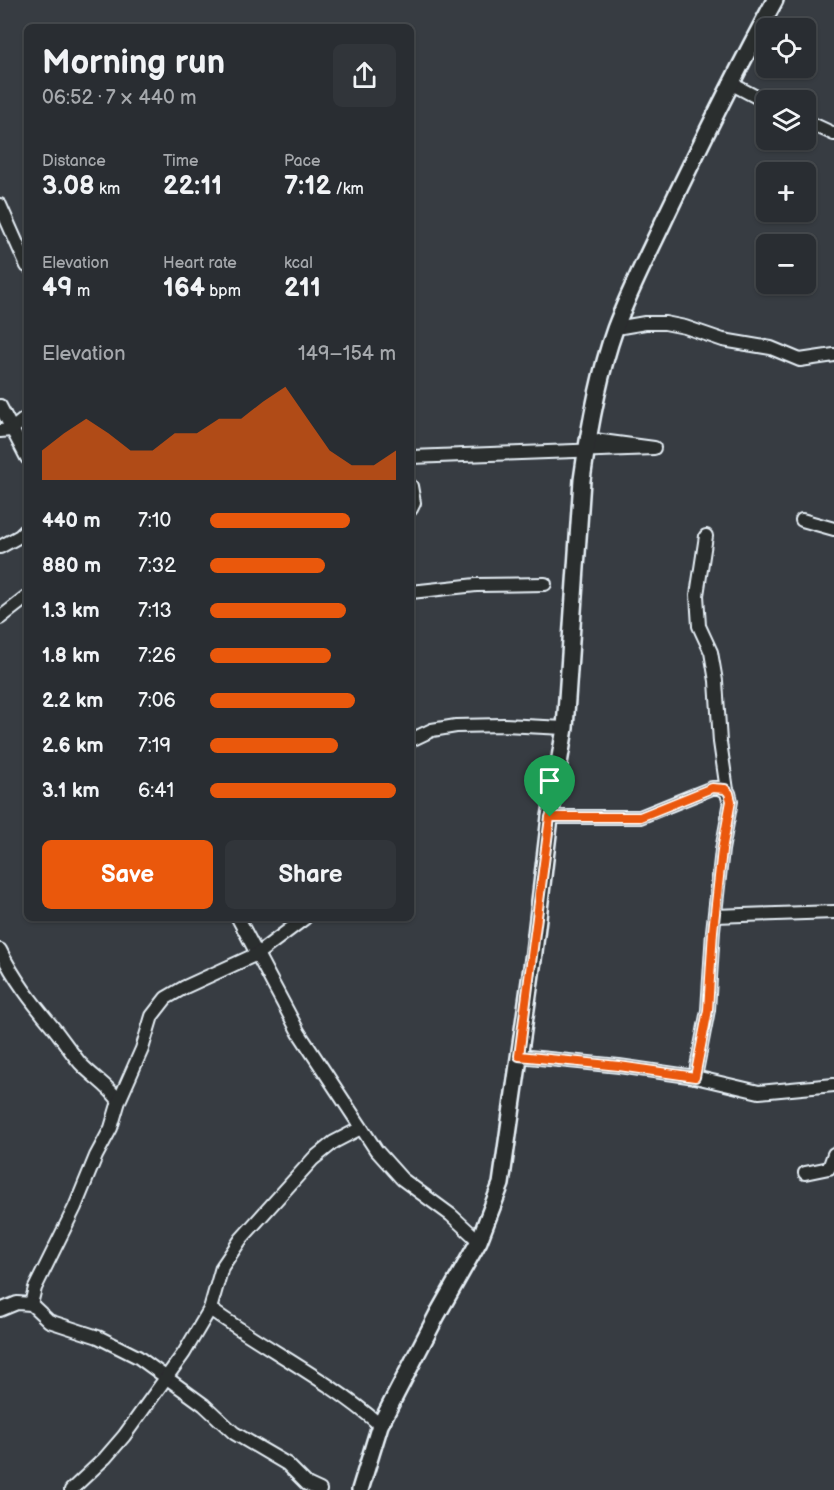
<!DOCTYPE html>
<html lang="en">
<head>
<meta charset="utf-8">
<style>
	body { margin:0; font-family:"Balsamiq Sans",sans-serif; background:#31353a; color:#f1f3f6; height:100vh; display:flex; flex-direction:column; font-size:22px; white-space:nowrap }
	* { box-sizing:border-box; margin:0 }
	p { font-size:20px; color:#a5a8ac }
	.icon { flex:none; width:33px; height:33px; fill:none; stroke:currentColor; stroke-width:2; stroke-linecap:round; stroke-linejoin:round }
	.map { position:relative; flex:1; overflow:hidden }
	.side { position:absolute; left:24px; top:24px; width:390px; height:897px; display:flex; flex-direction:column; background:#292d32; border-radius:9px; box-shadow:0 2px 4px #0004,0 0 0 2px #45494d }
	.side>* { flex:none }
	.buttons { position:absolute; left:756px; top:18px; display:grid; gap:12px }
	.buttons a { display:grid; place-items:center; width:60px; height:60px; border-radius:9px; background:#292d32; box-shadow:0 2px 4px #0004,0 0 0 2px #45494d; font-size:30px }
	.pin { position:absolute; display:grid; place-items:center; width:51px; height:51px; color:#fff; margin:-62px -26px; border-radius:50% 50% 50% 0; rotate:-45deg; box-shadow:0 0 6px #0007 }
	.pin .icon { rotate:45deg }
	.round { display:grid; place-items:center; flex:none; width:63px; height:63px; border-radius:9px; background:#31353a }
	.overview { display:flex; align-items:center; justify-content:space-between; height:102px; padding:0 18px }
	h1 { font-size:33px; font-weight:700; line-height:45px }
	.metrics { display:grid; grid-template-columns:repeat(3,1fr); gap:9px; height:102px; padding:6px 18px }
	.metrics div { display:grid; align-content:center }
	.metrics b { font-size:26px; font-weight:700 }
	.metrics small { font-size:16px; font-weight:400 }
	.metrics p { font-size:16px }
	.chart { height:168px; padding:12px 18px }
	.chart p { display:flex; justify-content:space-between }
	.chart svg { width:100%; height:108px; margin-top:6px; fill:#ea580c; opacity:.7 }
	.button { display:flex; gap:12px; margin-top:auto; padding:12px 18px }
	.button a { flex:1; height:69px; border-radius:9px; background:#ea580c; color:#fff; font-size:24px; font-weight:700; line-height:69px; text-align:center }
	.button a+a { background:#31353a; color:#f1f3f6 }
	ul { padding:0 18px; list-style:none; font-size:20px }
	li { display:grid; grid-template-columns:96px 72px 1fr; align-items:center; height:45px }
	li i { height:15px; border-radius:8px; background:#ea580c }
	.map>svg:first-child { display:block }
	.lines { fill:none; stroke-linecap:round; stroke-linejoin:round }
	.minor-casing { stroke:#e8f1f8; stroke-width:16 }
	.tertiary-casing { stroke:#e8f1f8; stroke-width:20 }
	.minor { stroke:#2a2d2e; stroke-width:12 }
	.tertiary { stroke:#2a2d2e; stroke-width:15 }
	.route-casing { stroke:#fff; stroke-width:12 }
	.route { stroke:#ea580c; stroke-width:8 }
</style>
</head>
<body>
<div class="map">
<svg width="834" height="1490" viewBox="0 0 834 1490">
	<rect width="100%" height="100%" fill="#373c42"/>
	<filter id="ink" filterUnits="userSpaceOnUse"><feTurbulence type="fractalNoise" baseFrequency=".0167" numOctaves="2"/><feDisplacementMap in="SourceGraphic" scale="12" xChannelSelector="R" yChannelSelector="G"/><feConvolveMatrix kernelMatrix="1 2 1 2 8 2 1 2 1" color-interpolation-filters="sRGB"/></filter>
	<g filter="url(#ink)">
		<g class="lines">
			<defs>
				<g id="minor">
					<path d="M730 83 766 102"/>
					<path d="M806 121 834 134"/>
					<path d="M0 205 27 266"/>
					<path d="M616 328 645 323H665L685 327 723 340 771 348 800 360 834 355"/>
					<path d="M0 406 27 458"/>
					<path d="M0 431 11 430 27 417"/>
					<path d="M411 457 654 448 587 439"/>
					<path d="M411 486 414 503 411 509"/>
					<path d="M802 520 834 529"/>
					<path d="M706 536 697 595 699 626 711 652 716 681 720 742 728 797"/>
					<path d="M0 547 20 536 27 529"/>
					<path d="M411 592 476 585 545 584"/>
					<path d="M0 618 27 597"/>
					<path d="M411 740 432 730 456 726 504 725 565 728"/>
					<path d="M550 817H640L712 788H720L729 793 731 801 722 850 713 931 708 1010 695 1077"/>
					<path d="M715 916 834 912"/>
					<path d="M238 918 299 1033 376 1150 402 1179 451 1215 479 1241"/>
					<path d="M0 950C14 979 32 1002 52 1026 62 1038 70 1051 80 1063 94 1078 108 1085 119 1101"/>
					<path d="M519 1056 619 1066 695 1077 759 1092 834 1085"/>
					<path d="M805 1173 829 1168 834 1154"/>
					<path d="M31 1304 35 1288 75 1207 96 1156 111 1128 119 1101 142 1049 152 1016 166 998 185 987 257 954 305 918"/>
					<path d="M210 1309C266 1349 329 1380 380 1425"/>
					<path d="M0 1310 17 1303 31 1304 49 1321 98 1337 138 1357 204 1405 234 1433 287 1464 307 1484 320 1490"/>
					<path d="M71 1490 105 1458 124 1436 184 1353 210 1309 222 1267 241 1239 313 1159 334 1142 361 1128"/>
				</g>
				<path id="tertiary" d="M360 1490 380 1425 437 1315 479 1241 501 1184 533 960 550 817 565 728 582 480C589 429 598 377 615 329 630 289 650 251 668 212 702 141 737 70 775 0"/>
			</defs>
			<use href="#minor" class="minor-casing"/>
			<use href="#tertiary" class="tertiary-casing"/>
			<use href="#minor" class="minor"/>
			<use href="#tertiary" class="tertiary"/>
		</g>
	</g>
	<g class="lines" filter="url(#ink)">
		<defs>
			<path id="route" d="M712 788 725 789 729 793 731 801 722 850 713 931 708 1010 695 1077 619 1066 519 1056 550 817H640Z"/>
		</defs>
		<use href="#route" class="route-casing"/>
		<use href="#route" class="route"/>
	</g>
</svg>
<div class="buttons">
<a><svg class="icon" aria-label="locate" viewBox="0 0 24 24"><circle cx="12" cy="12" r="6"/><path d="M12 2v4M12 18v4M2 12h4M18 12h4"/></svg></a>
<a><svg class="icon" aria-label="layers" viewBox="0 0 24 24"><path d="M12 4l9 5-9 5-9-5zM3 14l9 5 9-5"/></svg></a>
<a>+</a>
<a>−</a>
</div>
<div class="pin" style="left:550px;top:817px;background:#1e9e55"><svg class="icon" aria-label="arrive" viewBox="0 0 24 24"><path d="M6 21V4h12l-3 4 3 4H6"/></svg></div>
<section class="side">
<div class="overview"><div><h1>Morning run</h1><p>06:52 · 7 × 440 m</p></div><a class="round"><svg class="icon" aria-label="share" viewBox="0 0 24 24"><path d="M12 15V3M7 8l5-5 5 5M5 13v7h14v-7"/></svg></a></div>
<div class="metrics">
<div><p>Distance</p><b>3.08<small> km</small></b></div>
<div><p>Time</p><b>22:11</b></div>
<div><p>Pace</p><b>7:12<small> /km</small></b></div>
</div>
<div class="metrics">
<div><p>Elevation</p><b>49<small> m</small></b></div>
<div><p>Heart rate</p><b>164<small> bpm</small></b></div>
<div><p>kcal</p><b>211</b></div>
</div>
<div class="chart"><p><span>Elevation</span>149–154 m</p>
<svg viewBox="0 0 160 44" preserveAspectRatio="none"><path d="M0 44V32L10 25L20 19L30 25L40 32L50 32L60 25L70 25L80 19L90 19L100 12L110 6L120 19L130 32L140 38L150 38L160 32V44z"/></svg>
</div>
<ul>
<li><b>440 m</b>7:10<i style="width:75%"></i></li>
<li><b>880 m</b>7:32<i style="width:62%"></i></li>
<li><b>1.3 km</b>7:13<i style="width:73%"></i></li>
<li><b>1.8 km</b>7:26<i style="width:65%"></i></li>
<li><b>2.2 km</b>7:06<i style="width:78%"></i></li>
<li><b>2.6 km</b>7:19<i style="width:69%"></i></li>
<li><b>3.1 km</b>6:41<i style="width:100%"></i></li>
</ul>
<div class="button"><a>Save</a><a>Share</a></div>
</section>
</div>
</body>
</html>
